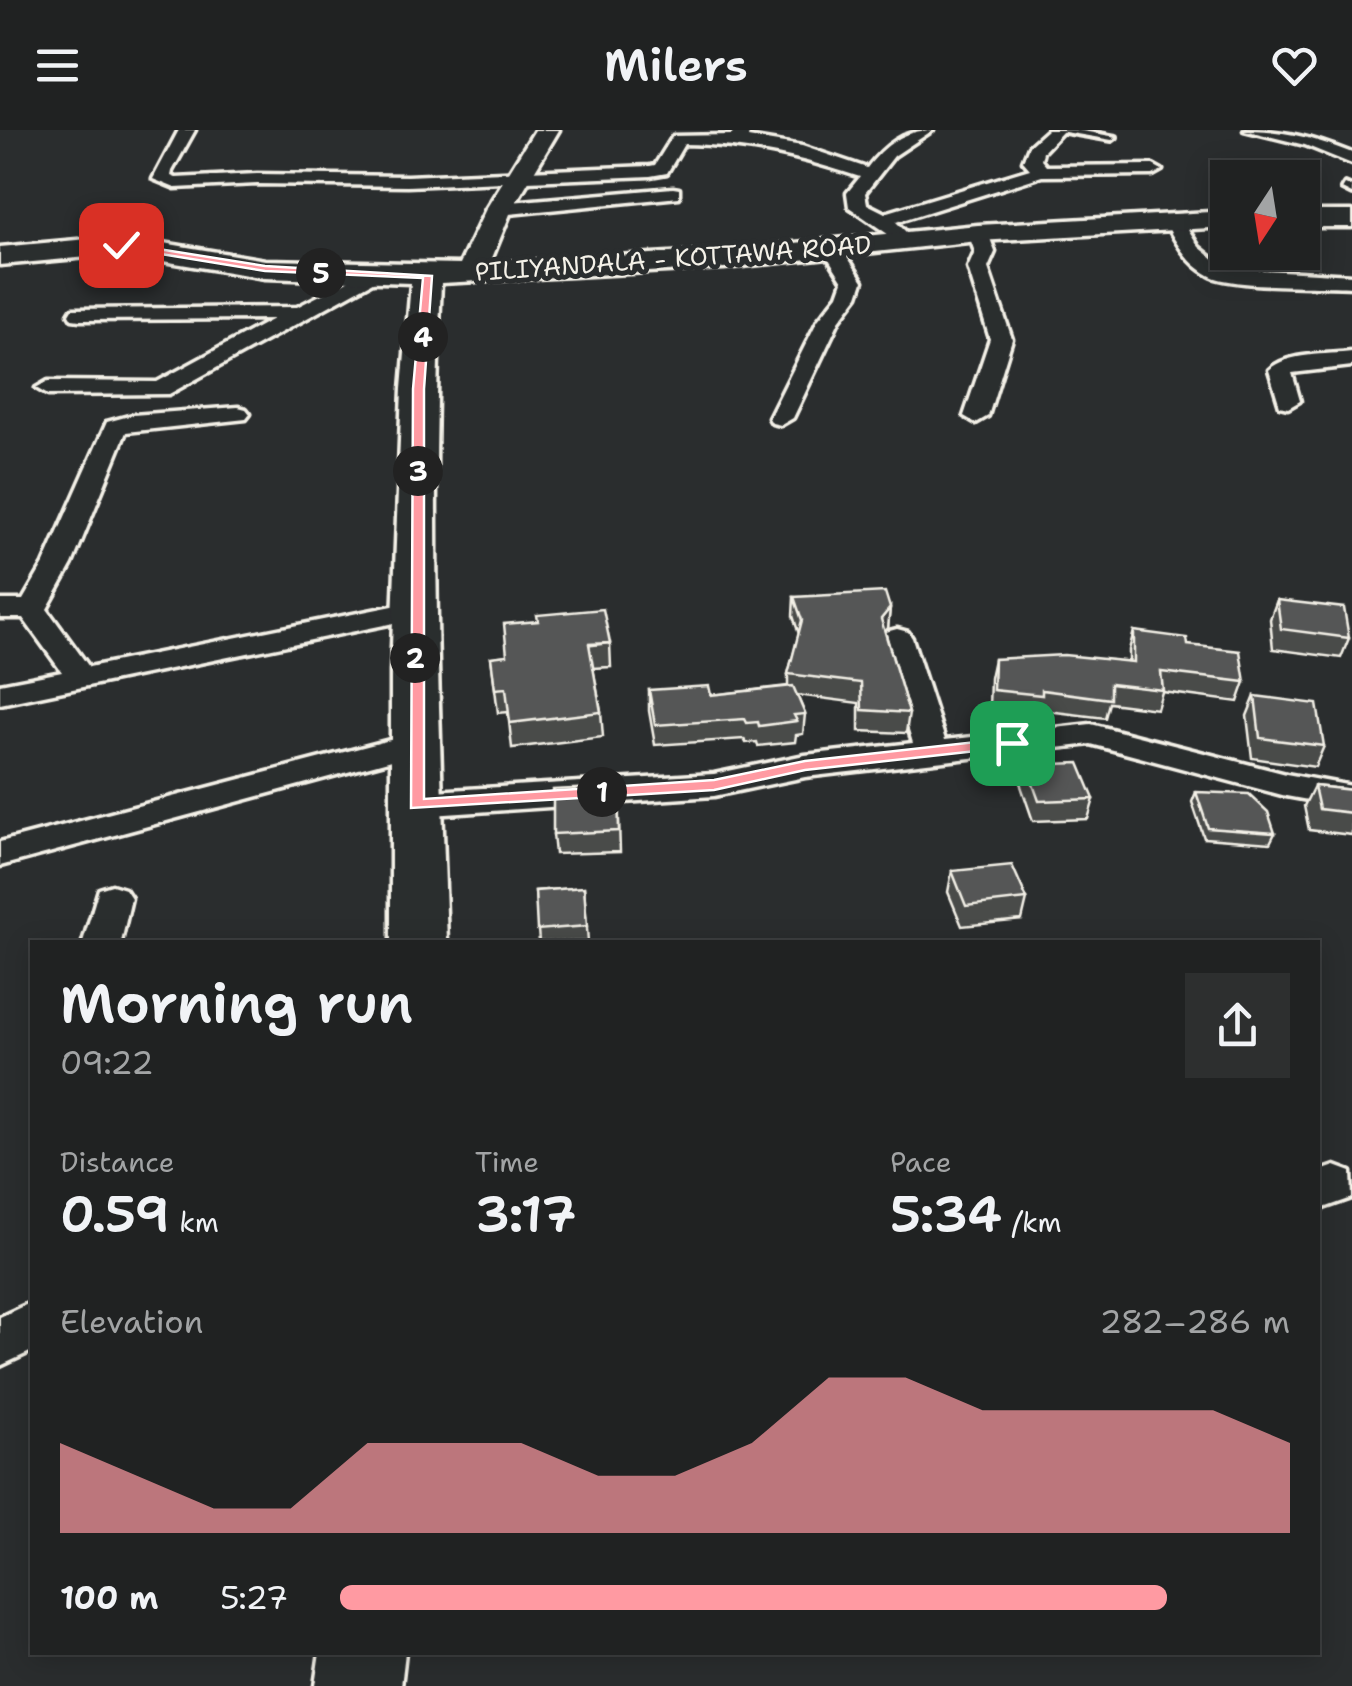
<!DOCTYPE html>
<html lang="en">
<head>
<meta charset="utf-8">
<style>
	body { margin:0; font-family:"Shantell Sans",sans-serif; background:#2d2f2f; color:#f1f3f6; height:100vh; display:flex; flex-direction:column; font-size:38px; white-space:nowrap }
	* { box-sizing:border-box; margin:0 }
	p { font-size:32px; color:#a2a4a5 }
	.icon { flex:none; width:55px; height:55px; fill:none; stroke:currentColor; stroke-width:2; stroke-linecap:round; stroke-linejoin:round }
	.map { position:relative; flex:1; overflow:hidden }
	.panel { position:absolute; left:30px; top:810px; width:1290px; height:715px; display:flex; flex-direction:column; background:#202222; border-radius:0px; box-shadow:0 5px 25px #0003,0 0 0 2px #3d3f40 }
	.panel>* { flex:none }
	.needle { width:65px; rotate:192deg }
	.controls { position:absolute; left:1210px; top:30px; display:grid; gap:20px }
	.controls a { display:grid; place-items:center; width:110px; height:110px; border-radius:0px; background:#202222; box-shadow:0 5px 25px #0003,0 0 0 2px #3d3f40; font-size:50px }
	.pin { position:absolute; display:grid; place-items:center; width:85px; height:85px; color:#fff; margin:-42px; border-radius:20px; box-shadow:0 5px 15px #0006 }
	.km { position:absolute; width:50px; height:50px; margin:-25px; border-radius:50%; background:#222; color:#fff; font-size:28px; line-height:50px; text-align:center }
	.round { display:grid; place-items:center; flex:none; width:105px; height:105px; border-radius:0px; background:#2d2f2f }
	.overview { display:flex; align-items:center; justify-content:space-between; height:170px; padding:0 30px }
	h1 { font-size:55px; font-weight:600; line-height:75px }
	.metrics { display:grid; grid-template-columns:repeat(3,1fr); gap:15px; height:170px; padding:10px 30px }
	.metrics div { display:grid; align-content:center }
	.metrics b { font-size:50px; font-weight:600 }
	.metrics small { font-size:28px; font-weight:400 }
	.metrics p { font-size:28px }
	.chart { height:280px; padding:20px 30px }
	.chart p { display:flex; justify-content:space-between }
	.chart svg { width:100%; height:180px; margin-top:10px; fill:#ff9aa2; opacity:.7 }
	ul { padding:0 30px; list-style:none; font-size:32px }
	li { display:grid; grid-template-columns:160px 120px 1fr; align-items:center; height:75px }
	li i { height:25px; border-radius:12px; background:#ff9aa2 }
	header { display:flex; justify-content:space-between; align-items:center; height:130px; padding:0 30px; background:#202222; font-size:45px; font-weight:600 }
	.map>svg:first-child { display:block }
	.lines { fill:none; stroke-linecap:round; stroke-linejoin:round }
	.lane-casing { stroke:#f4f1e8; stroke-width:8 }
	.street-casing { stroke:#f4f1e8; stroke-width:7 }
	.primary-casing { stroke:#f4f1e8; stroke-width:7 }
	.lane { fill:#2a2d2e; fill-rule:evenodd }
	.street { fill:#2a2d2e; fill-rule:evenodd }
	.primary { fill:#2a2d2e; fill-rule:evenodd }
	.wall { fill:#494b4a; stroke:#f4f1e8; stroke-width:2.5 }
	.shaded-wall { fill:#3c3d3c; stroke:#f4f1e8; stroke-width:2.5 }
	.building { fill:#555756; stroke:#f4f1e8; stroke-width:2.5 }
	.route { fill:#ff9aa2; stroke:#fff; stroke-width:2.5 }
	.labels { text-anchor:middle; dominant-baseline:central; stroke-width:10; stroke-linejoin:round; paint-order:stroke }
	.far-street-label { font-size:25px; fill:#f4f1e8; stroke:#2a2d2e }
</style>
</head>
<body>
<header><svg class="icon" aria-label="menu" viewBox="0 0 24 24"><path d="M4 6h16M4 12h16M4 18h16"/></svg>Milers<svg class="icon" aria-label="heart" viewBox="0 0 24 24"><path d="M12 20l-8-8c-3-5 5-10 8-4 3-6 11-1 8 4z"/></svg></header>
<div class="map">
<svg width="1352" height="1556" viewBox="0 0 1352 1556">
	<rect width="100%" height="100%" fill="#2a2d2e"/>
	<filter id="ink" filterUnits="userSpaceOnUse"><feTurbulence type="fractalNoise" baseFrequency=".01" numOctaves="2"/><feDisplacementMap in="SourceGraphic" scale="20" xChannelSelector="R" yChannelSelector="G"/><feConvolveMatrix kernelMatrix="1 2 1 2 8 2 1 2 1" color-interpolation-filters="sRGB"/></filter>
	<g filter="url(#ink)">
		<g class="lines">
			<defs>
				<g id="lane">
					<path d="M1053 0H1077L1116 7 1112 10Z"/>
					<path d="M1345 54 1352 57V64L1342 59Z"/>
				</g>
				<g id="street">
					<path d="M179 0H195L172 41 171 46 176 48 257 44 407 46 650 36 655 35 673 6 732 5 734 0H750L748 7 802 16 867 38C885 15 904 0 933 0L894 26 865 63 867 74 885 83 1030 39 1023 31 1029 16 1047 0H1064L1043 22 1041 30 1046 36 1153 35 1162 40 1153 45 1042 46 896 92 912 108 902 114 849 77 847 63 860 47C800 27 747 15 684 14L667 43 650 46 407 56 257 54 175 58 153 49Z"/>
					<path d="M1244 0C1284 0 1315 8 1352 23V34L1305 15Z"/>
					<path d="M673 58 679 59V67L499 85 490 79 499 73Z"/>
					<path d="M1173 84 1180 86 1199 117 1225 138 1352 145V157C1321 155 1231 158 1209 145 1187 133 1175 111 1164 90Z"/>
					<path d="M978 97 988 103 995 122 988 138 1012 209 988 286 976 293 964 286 990 209 968 138 975 122 968 103Z"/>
					<path d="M832 112 839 114 863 151 858 166 839 191 793 288 781 295 772 293 769 288 818 190 838 165 843 151 822 118Z"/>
					<path d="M373 138 380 140V148L169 264 48 265 36 258 48 251 157 252 273 189 80 190 72 189 69 184 72 179 297 177Z"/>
					<path d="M1352 222V236L1292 243 1300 271 1288 278 1280 276 1269 240C1287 222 1327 225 1352 222Z"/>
					<path d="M238 277 246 279 250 284 246 289 126 302 72 434 47 479 89 537 418 471 428 474 433 480 428 486 0 574V554L62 542 23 488H0V470H23L44 434 107 292 133 285Z"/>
					<path d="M897 499 908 502 912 508 945 610 1091 594 1286 644 1352 656V678L1286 666 1091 614 805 647 714 666 416 686 404 682 399 674 404 666 416 662 714 644 805 625 913 613 882 508 886 502Z"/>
					<path d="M417 603 429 606 433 613 429 620 0 736V712Z"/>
					<path d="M112 755 125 759 131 768 121 812H83L99 759Z"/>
					<path d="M1335 1036 1351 1042 1352 1068 1318 1080V1042Z"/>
					<path d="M32 1172V1221L0 1236V1187Z"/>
				</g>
				<g id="primary">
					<path d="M535 0H559L512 79 490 133 724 120 978 95 1228 81V97L978 111 724 138 441 153C430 372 439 593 447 812H391V542L402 259 411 153 265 148 121 124 0 135V117L121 106 265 130 460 134 486 79Z"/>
					<rect x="1302" y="81" width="50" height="16"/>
					<path d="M320 1522H405L401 1556H315Z"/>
				</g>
			</defs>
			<use href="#lane" class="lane-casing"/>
			<use href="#street" class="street-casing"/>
			<use href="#primary" class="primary-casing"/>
			<use href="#lane" class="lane"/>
			<use href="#street" class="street"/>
			<use href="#primary" class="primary"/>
		</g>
		<g class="wall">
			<path d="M794 467 890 478 888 498 885 501 909 583 906 603 859 601V573L797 565 805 584 803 604 796 605 795 612 758 616 757 612 746 613 744 609 655 615 649 581V560L711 565 788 556V544L799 504 793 486Z"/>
			<path d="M1277 470 1349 508 1341 528 1273 519 1270 489Z"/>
			<path d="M1134 501 1188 515 1245 552 1238 572 1162 562 1157 579 1109 573 1105 588 1038 580 1037 585 989 579 990 548 994 529 1129 532V520Z"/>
			<path d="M610 513 611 537 593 538 601 582 603 607 512 618 508 582 498 583 491 527Z"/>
			<path d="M1255 566 1324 616 1315 637 1252 628 1247 586Z"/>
			<path d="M1026 635 1094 669 1088 689 1033 691 1021 656Z"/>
			<path d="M1314 656 1352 660V705L1309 700 1304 676Z"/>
			<path d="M618 657 620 722 555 724 553 704Z"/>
			<path d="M1196 662 1275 703 1270 713 1204 708 1192 672Z"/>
			<path d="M952 741 1027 769 1022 790 962 796 948 762Z"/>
			<path d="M584 757 588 812H539L535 761Z"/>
		</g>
		<path class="shaded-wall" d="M890 478 888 498 878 509 881 489Z"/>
		<g class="building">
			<path d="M885 462 890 478 881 489 909 583 862 580 861 553 788 544 802 490 794 467Z"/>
			<path d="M1277 470 1344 478 1349 508 1281 499Z"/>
			<path d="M603 479 610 513 589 514 601 582 510 593 506 558 495 559 491 527 507 525 504 494 538 491 537 485Z"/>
			<path d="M1134 501 1187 508 1188 515 1240 521 1245 552 1161 542 1163 560 1110 554V569L1042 560V565L993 560 994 529 1064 525 1134 532Z"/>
			<path d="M709 556 711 565 793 556 805 584 794 585 797 591 759 596 758 592 747 593 745 589 655 595 649 560Z"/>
			<path d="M1255 566 1317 574 1324 616 1260 608Z"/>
			<path d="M1079 633 1094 669 1039 671 1026 635Z"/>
			<path d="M1314 656 1352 660V683L1319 679Z"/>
			<path d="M618 657 619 701 553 704V660Z"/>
			<path d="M1196 662 1249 664 1268 682 1275 703 1208 698Z"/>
			<path d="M1012 735 1027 769 966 776 952 741Z"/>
			<path d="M584 757 587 796 537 800 535 761Z"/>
		</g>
	</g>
	<path class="route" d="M121 113 265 136 432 146 424 259V669L714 650 805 631 1012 608 1019 613 1012 617 805 640 714 660 411 678 413 259 423 148 265 141 118 117Z"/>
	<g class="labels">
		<g class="far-street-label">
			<text transform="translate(673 128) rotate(-4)">PILIYANDALA - KOTTAWA ROAD</text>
		</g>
	</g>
</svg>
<div class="controls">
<a><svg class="needle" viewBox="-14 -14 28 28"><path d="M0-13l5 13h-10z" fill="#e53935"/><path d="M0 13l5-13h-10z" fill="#a2a4a5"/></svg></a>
</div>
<div class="pin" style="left:1012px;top:613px;background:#1e9e55"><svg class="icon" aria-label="arrive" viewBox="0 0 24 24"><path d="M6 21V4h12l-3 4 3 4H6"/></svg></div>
<div class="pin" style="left:121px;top:115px;background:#d93025"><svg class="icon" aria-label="check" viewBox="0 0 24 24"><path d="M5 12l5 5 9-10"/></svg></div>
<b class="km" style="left:602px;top:662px">1</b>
<b class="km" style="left:415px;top:528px">2</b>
<b class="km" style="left:418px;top:341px">3</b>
<b class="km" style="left:423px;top:207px">4</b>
<b class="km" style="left:321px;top:143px">5</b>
<section class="panel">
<div class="overview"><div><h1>Morning run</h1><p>09:22</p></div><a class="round"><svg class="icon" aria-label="share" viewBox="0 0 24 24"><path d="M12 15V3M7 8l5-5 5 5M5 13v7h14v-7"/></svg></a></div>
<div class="metrics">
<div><p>Distance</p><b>0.59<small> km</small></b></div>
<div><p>Time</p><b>3:17</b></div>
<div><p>Pace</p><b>5:34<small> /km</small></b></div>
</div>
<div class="chart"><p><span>Elevation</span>282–286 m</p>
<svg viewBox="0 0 160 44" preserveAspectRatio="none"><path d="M0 44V22L10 30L20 38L30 38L40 22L50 22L60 22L70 30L80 30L90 22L100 6L110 6L120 14L130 14L140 14L150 14L160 22V44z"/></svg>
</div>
<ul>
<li><b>100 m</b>5:27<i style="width:87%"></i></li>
</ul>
</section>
</div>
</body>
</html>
